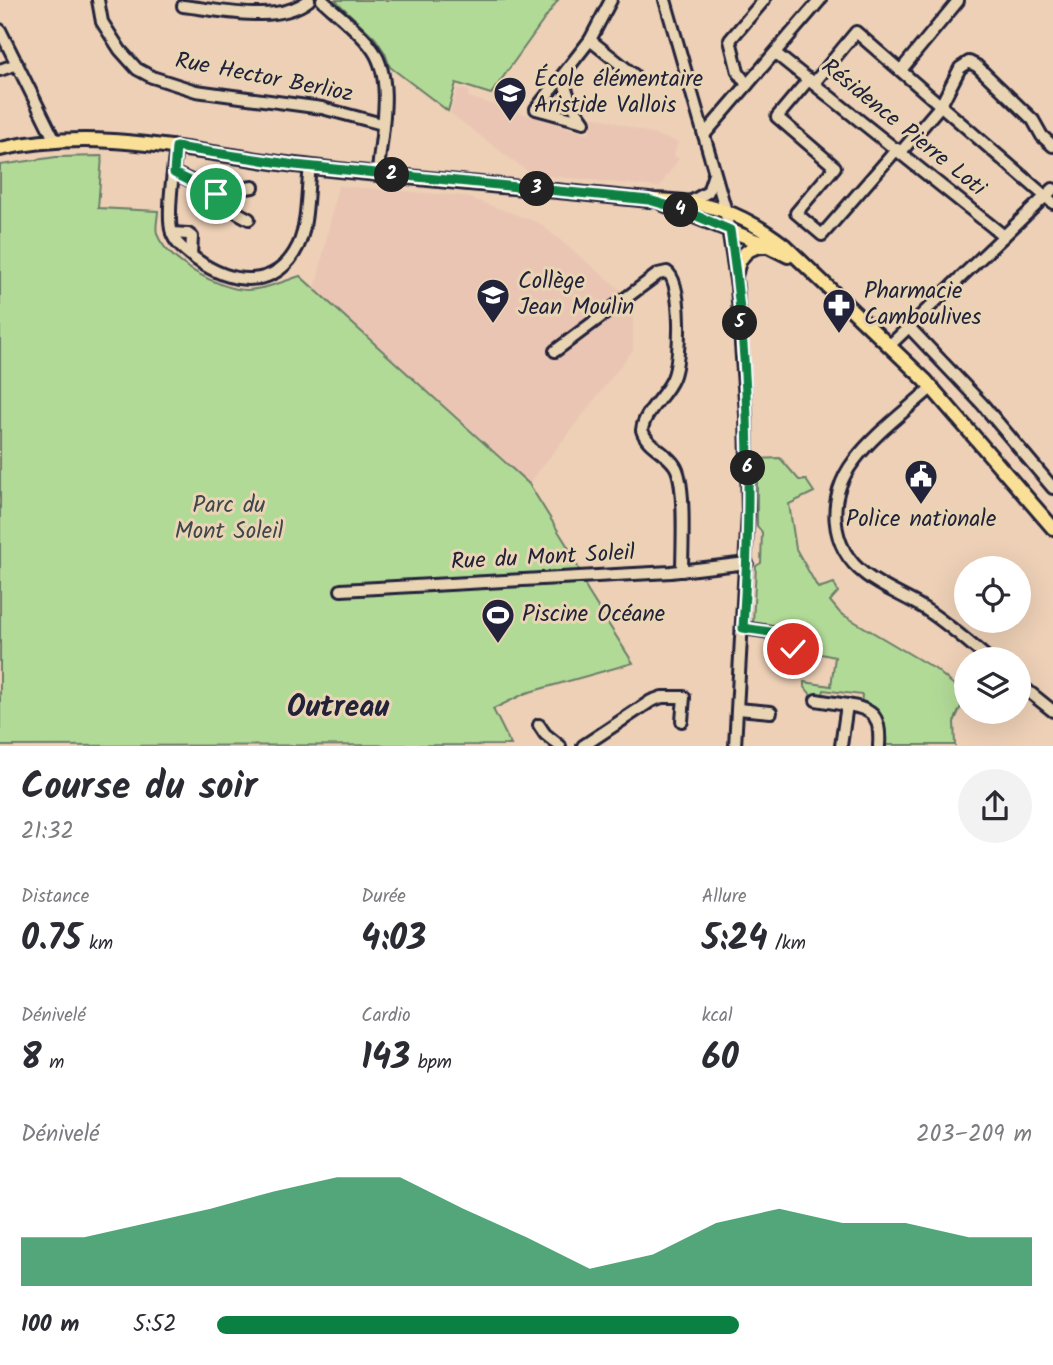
<!DOCTYPE html>
<html lang="fr">
<head>
<meta charset="utf-8">
<style>
	body { margin:0; font-family:Kalam,sans-serif; background:#f2f2f3; color:#2b2b33; height:100vh; display:flex; flex-direction:column; font-size:26px; white-space:nowrap }
	* { box-sizing:border-box; margin:0 }
	p { font-size:23px; color:#7c7c81 }
	.icon { flex:none; width:38px; height:38px; fill:none; stroke:currentColor; stroke-width:2; stroke-linecap:round; stroke-linejoin:round }
	.map { position:relative; height:746px; overflow:hidden }
	.side { display:flex; flex-direction:column; background:#fff; flex:1 }
	.side>* { flex:none }
	.buttons { position:absolute; left:954px; top:556px; display:grid; gap:14px }
	.buttons a { display:grid; place-items:center; width:77px; height:77px; border-radius:50%; background:#fff; box-shadow:0 7px 28px #0002; font-size:35px }
	.pin { position:absolute; display:grid; place-items:center; width:60px; height:60px; color:#fff; margin:-30px; border:4px solid #fff; border-radius:50%; box-shadow:0 2px 7px #0007 }
	.km { position:absolute; width:35px; height:35px; margin:-18px; border-radius:50%; background:#222; color:#fff; font-size:19px; line-height:35px; text-align:center }
	.round { display:grid; place-items:center; flex:none; width:74px; height:74px; border-radius:37px; background:#f2f2f3 }
	.headline { display:flex; align-items:center; justify-content:space-between; height:119px; padding:0 21px }
	h1 { font-size:38px; font-weight:700; line-height:52px }
	.metrics { display:grid; grid-template-columns:repeat(3,1fr); gap:10px; height:119px; padding:7px 21px }
	.metrics div { display:grid; align-content:center }
	.metrics b { font-size:35px; font-weight:700 }
	.metrics small { font-size:19px; font-weight:400 }
	.metrics p { font-size:19px }
	.chart { height:196px; padding:14px 21px }
	.chart p { display:flex; justify-content:space-between }
	.chart svg { width:100%; height:126px; margin-top:7px; fill:#0b8043; opacity:.7 }
	ul { padding:0 21px; list-style:none; font-size:23px }
	li { display:grid; grid-template-columns:112px 84px 1fr; align-items:center; height:52px }
	li i { height:18px; border-radius:9px; background:#0b8043 }
	.map>svg:first-child { display:block }
	.built { fill:#eac5b4 }
	.green { fill:#b2da97; stroke:#6a7e69; stroke-width:2 }
	.lines { fill:none; stroke-linecap:round; stroke-linejoin:round }
	.minor-casing { stroke:#22223b; stroke-width:16 }
	.major-casing { stroke:#22223b; stroke-width:18 }
	.minor { stroke:#e9d4b3; stroke-width:10 }
	.major { stroke:#fadf96; stroke-width:12 }
	.route-casing { stroke:#fff; stroke-width:14 }
	.route { stroke:#0b8043; stroke-width:9 }
	.labels { text-anchor:middle; dominant-baseline:central; stroke-width:6; stroke-linejoin:round; paint-order:stroke }
	.street-label { font-size:23px; fill:#22223b; stroke:#e9d4b3 }
	.poi-label { font-size:23px; fill:#22223b; stroke:#e9d4b3; text-anchor:start }
	.park-label { font-size:23px; fill:#3f474d; stroke:#e9d4b3 }
	.district-label { font-size:30px; font-weight:bold; fill:#22223b; stroke:#e9d4b3 }
</style>
</head>
<body>
<div class="map">
<svg width="1053" height="746" viewBox="0 0 1053 746">
	<rect width="100%" height="100%" fill="#edd0b6"/>
	<filter id="ink" filterUnits="userSpaceOnUse"><feTurbulence type="fractalNoise" baseFrequency=".0143" numOctaves="2"/><feDisplacementMap in="SourceGraphic" scale="14" xChannelSelector="R" yChannelSelector="G"/><feConvolveMatrix kernelMatrix="1 2 1 2 8 2 1 2 1" color-interpolation-filters="sRGB"/></filter>
	<g filter="url(#ink)">
		<g class="built">
			<path d="M458 88 469 91 468 97 589 134 594 116 678 142 674 155 679 159 659 187 531 174 450 113Z"/>
			<path d="M338 186 464 196 539 223 633 300V350L529 484 315 291Z"/>
		</g>
		<g class="green">
			<path d="M335 0H558L491 94 456 83 448 111 390 67 385 53 375 38Z"/>
			<path d="M102 156 98 208 158 211C158 217 155 227 157 233 164 260 220 290 247 290 265 289 282 282 300 276L529 484 573 555 587 590 633 663 526 693 493 709 511 745 0 746V165L56 157Z"/>
			<path d="M780 458 799 480H806L814 492 789 504 796 549 818 588 834 583 838 592 830 601 840 613 935 669 966 695 954 722 955 745H884L883 732 861 705 862 695 824 690 822 698 812 696 804 686V682L831 686 835 657 798 649C792 626 773 626 753 623L756 566 761 563 762 532 757 526V459Z"/>
		</g>
		<g class="lines">
			<defs>
				<g id="minor">
					<path d="M98 0 102 22 120 50 137 69 152 77 196 91 322 108 382 124"/>
					<path d="M322 0C339 16 360 31 373 50 395 82 380 137 378 173"/>
					<path d="M665 0 725 208 737 287 746 415 748 512 735 746"/>
					<path d="M183 6C221 10 277 25 309 0"/>
					<path d="M0 30 55 141"/>
					<path d="M590 40 634 75"/>
					<path d="M775 53 1004 236"/>
					<path d="M0 70 17 64"/>
					<path d="M901 70 958 1"/>
					<path d="M563 75C565 93 573 108 584 122L536 109 590 40 611 0"/>
					<path d="M809 79 777 117 835 167 796 213 822 235 897 149"/>
					<path d="M814 83 856 32 1053 203"/>
					<path d="M747 85 738 72 730 40 764 0"/>
					<path d="M704 135 820 0"/>
					<path d="M176 147C174 167 166 216 172 233 175 244 188 253 197 260 231 284 276 291 298 246 308 226 307 189 310 166"/>
					<path d="M901 152 941 105 960 68 969 62 977 66 1033 120 1042 136 1053 146"/>
					<path d="M174 173 211 190 238 213 249 219"/>
					<path d="M224 199 233 190 253 187"/>
					<path d="M692 201 708 192 714 174"/>
					<path d="M172 233 188 234 192 237 191 255"/>
					<path d="M909 327 983 405 1053 488"/>
					<path d="M890 345 1053 189"/>
					<path d="M555 351 658 274 667 272C683 282 681 360 673 378 666 396 644 411 642 430 647 447 666 451 675 466 686 482 682 548 682 571"/>
					<path d="M932 387C907 410 874 434 854 461 827 496 828 547 866 575 883 588 904 596 922 607 946 622 968 642 990 660"/>
					<path d="M341 590 671 572 747 563"/>
					<path d="M743 628 784 634 790 638 793 648"/>
					<path d="M1018 683 1053 711"/>
					<path d="M816 700 847 705 841 746"/>
					<path d="M847 705C874 709 881 717 879 746"/>
					<path d="M738 709 771 712"/>
					<path d="M539 725 545 734 560 746"/>
					<path d="M583 746 651 701 662 697H684L682 721"/>
				</g>
				<g id="major">
					<path d="M0 149C100 126 196 153 295 165 413 179 531 188 649 200 704 200 740 211 784 245L925 380 1053 528"/>
					<path d="M663 204 762 243 788 256"/>
					<path d="M736 273C739 256 748 246 765 246"/>
				</g>
			</defs>
			<use href="#minor" class="minor-casing"/>
			<use href="#major" class="major-casing"/>
			<use href="#minor" class="minor"/>
			<use href="#major" class="major"/>
		</g>
	</g>
	<g class="lines" filter="url(#ink)">
		<defs>
			<path id="route" d="M216 194 174 173 176 147 295 165 649 200 680 209 730 230C750 361 752 496 743 628L784 634 790 638 793 649"/>
		</defs>
		<use href="#route" class="route-casing"/>
		<use href="#route" class="route"/>
	</g>
	<defs>
		<symbol id="school-pin" viewBox="-11 -11 22 30"><path d="M0 17L-7.5 6A9.5 9.5 0 1 1 7.5 6Z" fill="#22223b" stroke="#e9d4b3"/><path d="M0-5L7-2L0 1L-7-2ZM-4 1L0 2.5L4 1V4Q0 6-4 4Z" fill="#fff"/></symbol>
		<symbol id="pharmacy-pin" viewBox="-11 -11 22 30"><path d="M0 17L-7.5 6A9.5 9.5 0 1 1 7.5 6Z" fill="#22223b" stroke="#e9d4b3"/><path d="M-2-6h4v4h4v4h-4v4h-4v-4h-4v-4h4Z" fill="#fff"/></symbol>
		<symbol id="civic-pin" viewBox="-11 -11 22 30"><path d="M0 17L-7.5 6A9.5 9.5 0 1 1 7.5 6Z" fill="#22223b" stroke="#e9d4b3"/><path d="M-.6-6.5H3V-4.5H.6V-3L4-1V1h2V6H-6V1h2V-1L-.6-3ZM-1.2 2.5V6h2.4V2.5Z" fill="#fff"/></symbol>
		<symbol id="stadium-pin" viewBox="-11 -11 22 30"><path d="M0 17L-7.5 6A9.5 9.5 0 1 1 7.5 6Z" fill="#22223b" stroke="#e9d4b3"/><path d="M0-5a6.5 5 0 1 0 0 10a6.5 5 0 1 0 0-10ZM-3.5-1.8h7v3.6h-7Z" fill="#fff"/></symbol>
	</defs>
	<g fill-rule="evenodd">
		<use href="#school-pin" x="491" y="74" width="38" height="52"/>
		<use href="#school-pin" x="474" y="276" width="38" height="52"/>
		<use href="#pharmacy-pin" x="820" y="286" width="38" height="52"/>
		<use href="#civic-pin" x="902" y="457" width="38" height="52"/>
		<use href="#stadium-pin" x="479" y="596" width="38" height="52"/>
	</g>
	<g class="labels">
		<g class="street-label">
			<text transform="translate(264 78) rotate(11)">Rue Hector Berlioz</text>
			<text transform="translate(903 128) rotate(39)">Résidence Pierre Loti</text>
			<text transform="translate(543 558) rotate(-3)">Rue du Mont Soleil</text>
		</g>
		<g class="poi-label">
			<text x="534" y="80">École élémentaire<tspan x="534" dy="26">Aristide Vallois</tspan></text>
			<text x="518" y="282">Collège<tspan x="518" dy="26">Jean Moulin</tspan></text>
			<text x="864" y="292">Pharmacie<tspan x="864" dy="26">Camboulives</tspan></text>
			<text x="921" y="520" text-anchor="middle">Police nationale</text>
			<text x="522" y="615">Piscine Océane</text>
		</g>
		<g class="park-label">
			<text x="229" y="506">Parc du<tspan x="229" dy="26">Mont Soleil</tspan></text>
		</g>
		<g class="district-label">
			<text x="338" y="708">Outreau</text>
		</g>
	</g>
</svg>
<div class="buttons">
<a><svg class="icon" aria-label="locate" viewBox="0 0 24 24"><circle cx="12" cy="12" r="6"/><path d="M12 2v4M12 18v4M2 12h4M18 12h4"/></svg></a>
<a><svg class="icon" aria-label="layers" viewBox="0 0 24 24"><path d="M12 4l9 5-9 5-9-5zM3 14l9 5 9-5"/></svg></a>
</div>
<div class="pin" style="left:216px;top:194px;background:#1e9e55"><svg class="icon" aria-label="arrive" viewBox="0 0 24 24"><path d="M6 21V4h12l-3 4 3 4H6"/></svg></div>
<div class="pin" style="left:793px;top:649px;background:#d93025"><svg class="icon" aria-label="check" viewBox="0 0 24 24"><path d="M5 12l5 5 9-10"/></svg></div>
<b class="km" style="left:392px;top:175px">2</b>
<b class="km" style="left:537px;top:189px">3</b>
<b class="km" style="left:681px;top:210px">4</b>
<b class="km" style="left:740px;top:323px">5</b>
<b class="km" style="left:748px;top:468px">6</b>
</div>
<section class="side">
<div class="headline"><div><h1>Course du soir</h1><p>21:32</p></div><a class="round"><svg class="icon" aria-label="share" viewBox="0 0 24 24"><path d="M12 15V3M7 8l5-5 5 5M5 13v7h14v-7"/></svg></a></div>
<div class="metrics">
<div><p>Distance</p><b>0.75<small> km</small></b></div>
<div><p>Durée</p><b>4:03</b></div>
<div><p>Allure</p><b>5:24<small> /km</small></b></div>
</div>
<div class="metrics">
<div><p>Dénivelé</p><b>8<small> m</small></b></div>
<div><p>Cardio</p><b>143<small> bpm</small></b></div>
<div><p>kcal</p><b>60</b></div>
</div>
<div class="chart"><p><span>Dénivelé</span>203–209 m</p>
<svg viewBox="0 0 160 44" preserveAspectRatio="none"><path d="M0 44V27L10 27L20 22L30 17L40 11L50 6L60 6L70 17L80 27L90 38L100 33L110 22L120 17L130 22L140 22L150 27L160 27V44z"/></svg>
</div>
<ul>
<li><b>100 m</b>5:52<i style="width:64%"></i></li>
</ul>
</section>
</body>
</html>
